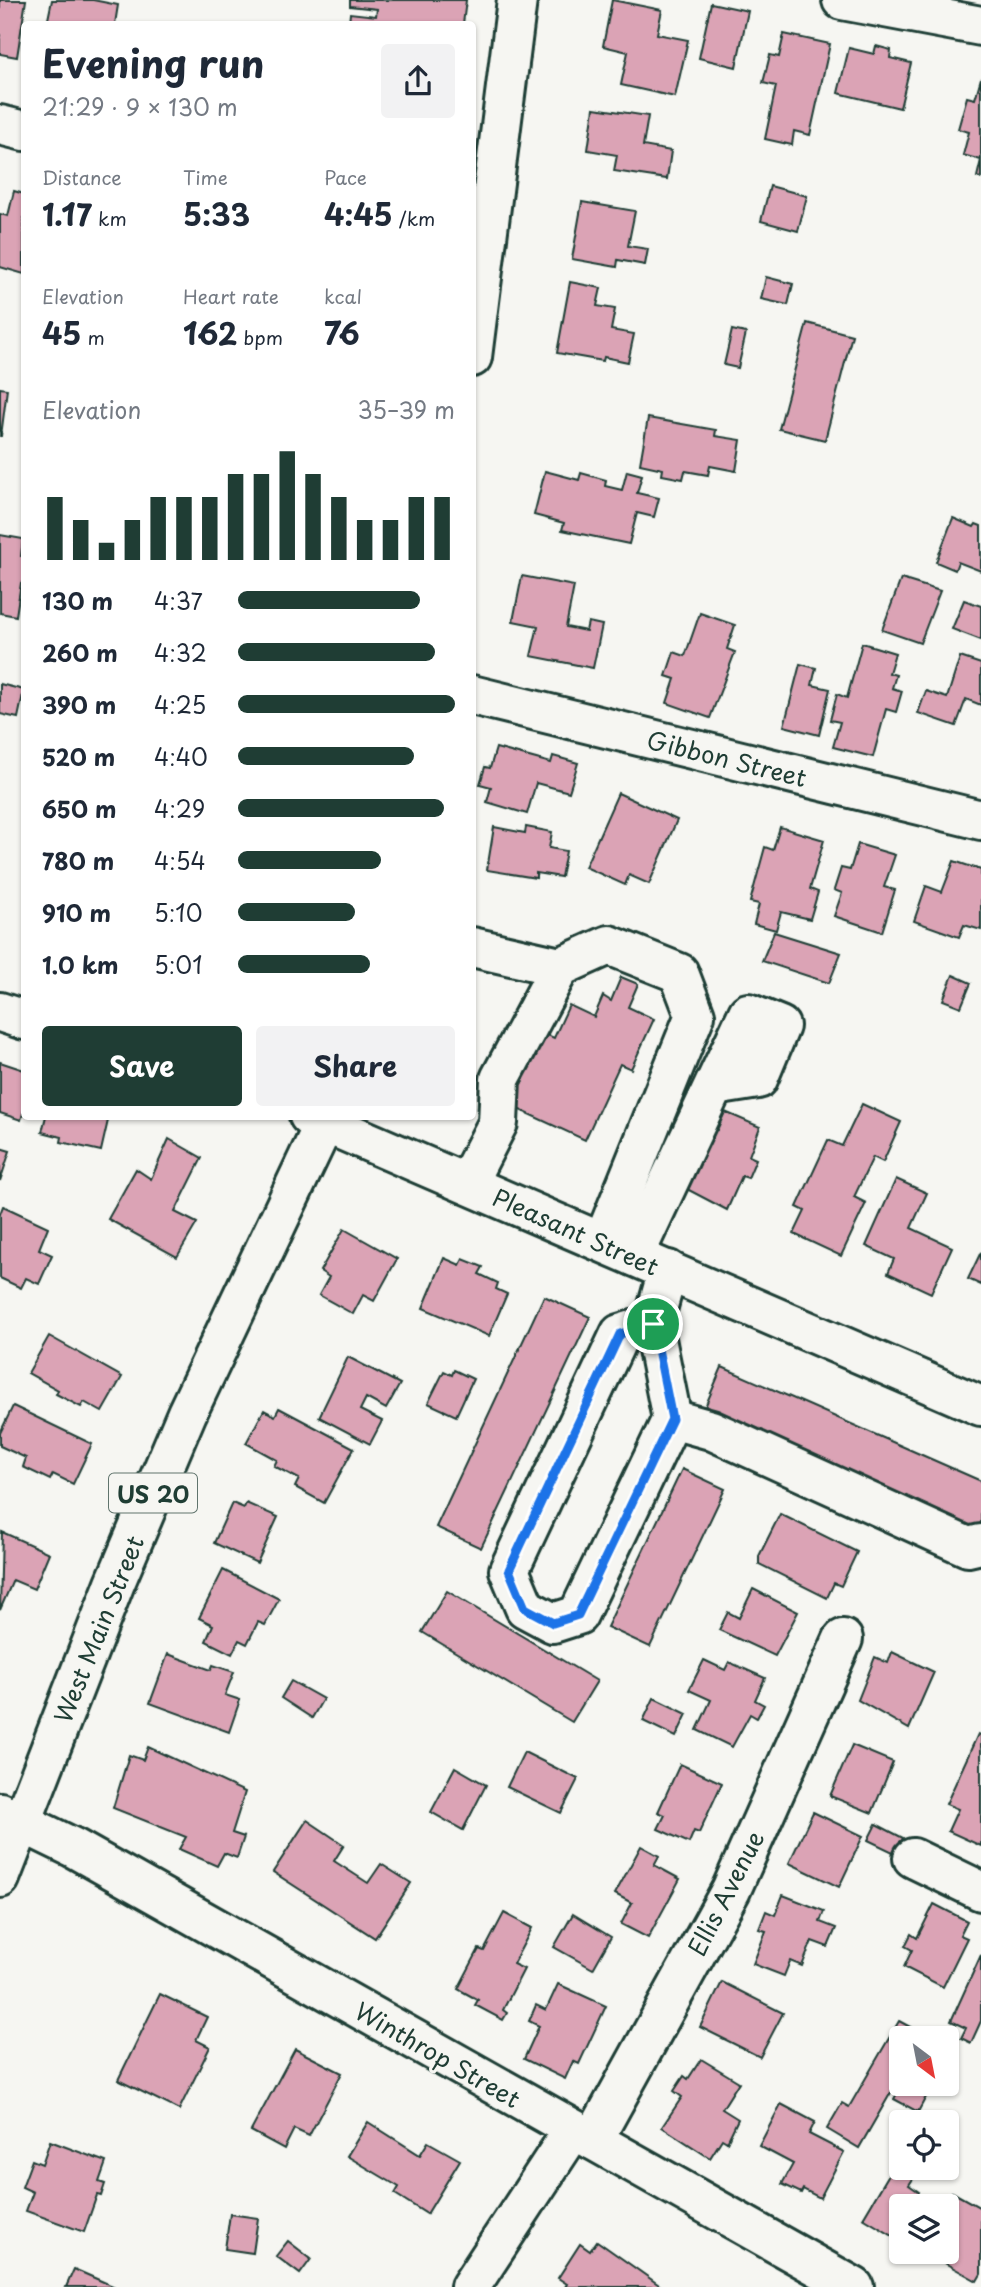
<!DOCTYPE html>
<html lang="en">
<head>
<meta charset="utf-8">
<style>
	body { margin:0; font-family:"Playpen Sans",sans-serif; background:#f2f2f3; color:#1f2937; height:100vh; display:flex; flex-direction:column; font-size:26px; white-space:nowrap }
	* { box-sizing:border-box; margin:0 }
	p { font-size:23px; color:#747a83 }
	.icon { flex:none; width:38px; height:38px; fill:none; stroke:currentColor; stroke-width:2; stroke-linecap:round; stroke-linejoin:round }
	.map { position:relative; flex:1; overflow:hidden }
	.side { position:absolute; left:21px; top:21px; width:455px; height:1099px; display:flex; flex-direction:column; background:#fff; border-radius:7px; box-shadow:0 2px 5px #0004 }
	.side>* { flex:none }
	.needle { width:46px; rotate:148deg }
	.controls { position:absolute; left:889px; top:2026px; display:grid; gap:14px }
	.controls a { display:grid; place-items:center; width:70px; height:70px; border-radius:7px; background:#fff; box-shadow:0 2px 5px #0004; font-size:35px }
	.pin { position:absolute; display:grid; place-items:center; width:60px; height:60px; color:#fff; margin:-30px; border:4px solid #fff; border-radius:50%; box-shadow:0 2px 7px #0007 }
	.round { display:grid; place-items:center; flex:none; width:74px; height:74px; border-radius:7px; background:#f2f2f3 }
	.headline { display:flex; align-items:center; justify-content:space-between; height:119px; padding:0 21px }
	h1 { font-size:38px; font-weight:700; line-height:52px }
	.metrics { display:grid; grid-template-columns:repeat(3,1fr); gap:10px; height:119px; padding:7px 21px }
	.metrics div { display:grid; align-content:center }
	.metrics b { font-size:30px; font-weight:700 }
	.metrics small { font-size:19px; font-weight:400 }
	.metrics p { font-size:19px }
	.chart { height:196px; padding:14px 21px }
	.chart p { display:flex; justify-content:space-between }
	.chart svg { width:100%; height:126px; margin-top:7px; stroke:#1f3d34; stroke-width:6 }
	.action { display:flex; gap:14px; margin-top:auto; padding:14px 21px }
	.action a { flex:1; height:80px; border-radius:7px; background:#1f3d34; color:#fff; font-size:28px; font-weight:700; line-height:80px; text-align:center }
	.action a+a { background:#f2f2f3; color:#1f2937 }
	ul { padding:0 21px; list-style:none; font-size:23px }
	li { display:grid; grid-template-columns:112px 84px 1fr; align-items:center; height:52px }
	li i { height:18px; border-radius:9px; background:#1f3d34 }
	.map>svg:first-child { display:block }
	.building { fill:#dba3b5; stroke:#1f3d34; stroke-width:2 }
	.lines { fill:none; stroke-linecap:round; stroke-linejoin:round }
	.minor-casing { stroke:#1f3d34; stroke-width:44 }
	.major-casing { stroke:#1f3d34; stroke-width:44 }
	.minor { stroke:#f6f6f2; stroke-width:38 }
	.major { stroke:#f6f6f2; stroke-width:38 }
	.route-casing { stroke:#fff; stroke-width:14 }
	.route { stroke:#1a73e8; stroke-width:9 }
	.labels { text-anchor:middle; dominant-baseline:central; stroke-width:6; stroke-linejoin:round; paint-order:stroke }
	.shield { fill:#f6f6f2; stroke:#60746d; stroke-width:2 }
	.shield-label { font-size:23px; font-weight:bold; fill:#1f3d34 }
	.street-label { font-size:24px; fill:#1f3d34; stroke:#f6f6f2 }
</style>
</head>
<body>
<div class="map">
<svg width="981" height="2287" viewBox="0 0 981 2287">
	<rect width="100%" height="100%" fill="#f6f6f2"/>
	<filter id="ink" filterUnits="userSpaceOnUse"><feTurbulence type="fractalNoise" baseFrequency=".0143" numOctaves="2"/><feDisplacementMap in="SourceGraphic" scale="14" xChannelSelector="R" yChannelSelector="G"/><feConvolveMatrix kernelMatrix="1 2 1 2 8 2 1 2 1" color-interpolation-filters="sRGB"/></filter>
	<g filter="url(#ink)">
		<g class="building">
			<path d="M0 0H26L17 57 0 54Z"/>
			<path d="M52 0H93L118 5 115 24H47Z"/>
			<path d="M350 0H466L463 24H349L350 13 376 16 377 9 350 6Z"/>
			<path d="M612 0 662 10 657 34 688 40 675 97 621 85 628 52 603 46Z"/>
			<path d="M711 3 748 11 736 67 699 58Z"/>
			<path d="M784 34 830 44 810 135 794 131 792 145 765 139 776 86 763 83 770 55 779 57Z"/>
			<path d="M876 46 891 50 890 58 911 63 900 108 838 93 849 48 874 54Z"/>
			<path d="M981 78V178L977 177 981 160 963 155 969 132 958 129 967 97 975 99Z"/>
			<path d="M594 108 648 116 643 146 671 151 667 179 614 171 617 155 588 150Z"/>
			<path d="M770 186 807 196 798 231 761 221Z"/>
			<path d="M14 191 24 194V274L0 267V214L8 216Z"/>
			<path d="M582 202 635 211 628 246 648 249 645 265 618 260 617 267 572 259Z"/>
			<path d="M766 277 793 284 788 305 761 299Z"/>
			<path d="M570 282 601 288 597 306 615 309 611 330 634 334 628 362 604 357 603 361 557 353Z"/>
			<path d="M807 323 852 335 825 440 779 429Z"/>
			<path d="M732 330 746 333 738 368 724 365Z"/>
			<path d="M0 388 7 389 1 436H0Z"/>
			<path d="M648 418 716 430 715 436 741 440 736 471 710 466 708 475 685 471 683 479 662 475 663 469 640 464Z"/>
			<path d="M545 471 579 480 581 473 606 480 605 486 622 490 627 471 642 475 637 493 659 498 654 517 637 513 629 544 562 530 564 523 534 515Z"/>
			<path d="M953 518 974 527 976 524 981 526V571L958 562 955 570 936 562Z"/>
			<path d="M0 535 23 539 21 556H24V584L21 583 16 616 0 613Z"/>
			<path d="M522 576 574 586 566 627 586 631 588 622 602 625 593 668 531 656 538 626 513 621Z"/>
			<path d="M901 579 940 591 920 643 882 630Z"/>
			<path d="M964 600 981 606V640L952 629Z"/>
			<path d="M700 613 735 625 727 649 735 652 710 718 667 703 675 679 666 676 674 652 685 656Z"/>
			<path d="M862 643 895 653 889 673 896 675 892 688 902 691 896 712 886 709 873 757 833 747 840 722 830 720 837 694 847 698Z"/>
			<path d="M960 657 981 664V705L966 699 956 726 918 713 926 691 947 698Z"/>
			<path d="M800 664 816 668 812 685 830 689 819 735 784 726Z"/>
			<path d="M0 684 24 690 18 718 0 714Z"/>
			<path d="M496 748 551 763 553 756 578 763 569 792 536 783 527 814 487 802 491 787 480 784 485 767 490 768Z"/>
			<path d="M618 793 677 820 649 884 629 875 625 885 585 867Z"/>
			<path d="M494 827 525 833 526 827 552 832 549 848 566 851 561 877 536 873V878L487 870Z"/>
			<path d="M780 827 824 840 810 889 818 892 810 919 781 912 776 930 754 924 759 904 750 902 765 847 773 850Z"/>
			<path d="M858 844 895 855 884 887 895 890 882 932 834 916 842 893 834 890 841 868 850 870Z"/>
			<path d="M954 861 981 870V930L964 925 959 937 914 921 926 886 942 892Z"/>
			<path d="M774 932 841 953 829 983 762 961Z"/>
			<path d="M953 975 971 983 961 1007 943 1000Z"/>
			<path d="M621 977 638 984 628 1007 654 1019 631 1069 620 1064 585 1140 509 1105 543 1033 554 1038 569 1005 594 1017 603 996 611 1001Z"/>
			<path d="M0 1062 24 1070V1110L21 1120 0 1113Z"/>
			<path d="M862 1104 901 1122 883 1162 873 1157 854 1197 866 1203 841 1256 794 1234 805 1211 797 1207 828 1140 842 1146Z"/>
			<path d="M725 1112 760 1127 749 1156 756 1159 748 1178 742 1176 727 1210 683 1187 708 1127 717 1130Z"/>
			<path d="M46 1116H109L101 1151 61 1142 62 1137 42 1132Z"/>
			<path d="M169 1139 202 1158 175 1212 197 1223 177 1257 108 1219 136 1169 151 1179Z"/>
			<path d="M0 1148 10 1151 0 1181Z"/>
			<path d="M896 1179 927 1193 911 1228 952 1247 931 1293 888 1273 894 1259 866 1246Z"/>
			<path d="M3 1206 48 1227 39 1249 52 1255 39 1284 26 1278 21 1288 0 1278V1214Z"/>
			<path d="M344 1229 397 1259 374 1301 363 1295 353 1314 319 1295 329 1277 320 1271Z"/>
			<path d="M981 1252V1285L968 1279Z"/>
			<path d="M444 1258 460 1265 463 1259 483 1267 479 1274 498 1283 496 1289 507 1294 489 1336 423 1308Z"/>
			<path d="M544 1296 590 1317 481 1548 436 1527Z"/>
			<path d="M49 1336 122 1377 102 1412 84 1402 81 1407 56 1394 58 1390 28 1373Z"/>
			<path d="M348 1357 400 1384 386 1409 366 1398 360 1410 382 1421 370 1444 319 1417Z"/>
			<path d="M722 1367 981 1481V1535L702 1414Z"/>
			<path d="M454 1370 473 1379 456 1416 428 1403 444 1371 452 1375Z"/>
			<path d="M13 1406 92 1444 73 1484 53 1474 50 1480 23 1467 26 1458 0 1446V1433Z"/>
			<path d="M279 1408 354 1448 324 1503 295 1487 299 1479 274 1466 277 1460 246 1443 264 1410 275 1416Z"/>
			<path d="M682 1469 725 1489 650 1647 607 1627Z"/>
			<path d="M232 1503 244 1508 246 1503 278 1517 257 1563 214 1543Z"/>
			<path d="M780 1514 857 1552 841 1586 834 1583 827 1598 759 1564V1556Z"/>
			<path d="M2 1532 49 1553 34 1589 13 1580 0 1610Z"/>
			<path d="M223 1570 279 1599 265 1625 258 1622 247 1644 239 1640 232 1654 206 1641 213 1625 199 1618Z"/>
			<path d="M753 1589 798 1612 775 1656 719 1630 728 1612 739 1618Z"/>
			<path d="M447 1591 597 1681 572 1722 422 1632Z"/>
			<path d="M892 1652 934 1672 909 1729 858 1700 875 1657 888 1663Z"/>
			<path d="M168 1654 211 1670 213 1665 234 1672 225 1695 240 1700 229 1732 150 1703Z"/>
			<path d="M704 1660 725 1670 729 1662 765 1678 755 1700 764 1705 757 1718 750 1714 732 1747 697 1730 711 1700 689 1690Z"/>
			<path d="M291 1681 323 1699 312 1718 281 1698Z"/>
			<path d="M654 1698 687 1714 676 1737 643 1721Z"/>
			<path d="M978 1734 981 1735V1846L948 1831 958 1809 946 1804Z"/>
			<path d="M852 1745 893 1762 872 1813 830 1796Z"/>
			<path d="M148 1747 245 1792 232 1833 244 1837 237 1858 224 1853 217 1866 179 1849 186 1837 113 1808 129 1755 143 1760Z"/>
			<path d="M524 1752 578 1779 561 1813 507 1787Z"/>
			<path d="M680 1764 722 1783 699 1833 694 1831 689 1843 658 1829 665 1815 658 1812Z"/>
			<path d="M455 1767 486 1785 463 1830 431 1812Z"/>
			<path d="M813 1812 863 1836 839 1887 789 1863Z"/>
			<path d="M307 1820 344 1845 334 1861 368 1883 381 1864 411 1883 375 1938 273 1872Z"/>
			<path d="M876 1824 903 1838 895 1853 868 1840Z"/>
			<path d="M641 1846 659 1856 654 1865 680 1879 648 1938 621 1924 632 1903 615 1894Z"/>
			<path d="M783 1895 824 1911 820 1922 836 1928 828 1947 812 1941 802 1966 790 1961 784 1976 753 1964 766 1931 759 1929 766 1911 775 1915Z"/>
			<path d="M934 1904 967 1921 960 1935 967 1938 943 1987 904 1967 912 1950 905 1946 911 1934 917 1938Z"/>
			<path d="M504 1913 532 1928 513 1964 524 1969 503 2010 507 2013 503 2020 475 2005 478 2000 458 1989 479 1949 484 1951Z"/>
			<path d="M573 1914 611 1937 593 1969 554 1947Z"/>
			<path d="M981 1955V2021L971 2043 961 2038 966 2028 951 2021Z"/>
			<path d="M722 1982 783 2013 760 2057 700 2027Z"/>
			<path d="M558 1984 606 2006 579 2064 573 2061 565 2079 524 2059 539 2026 529 2021 536 2005 546 2010Z"/>
			<path d="M160 1994 207 2017 196 2040 210 2047 179 2110 118 2080Z"/>
			<path d="M899 2021 925 2035 923 2039H901V2075L859 2148 827 2129 842 2103 849 2107Z"/>
			<path d="M295 2049 342 2073 309 2136 294 2129 284 2149 251 2131Z"/>
			<path d="M701 2059 739 2082 722 2109 738 2119 727 2142 722 2139 710 2158 662 2127 682 2097 674 2091 684 2076 688 2079Z"/>
			<path d="M902 2084H933L918 2112 894 2099Z"/>
			<path d="M781 2104 815 2122 809 2134 844 2152 820 2198 803 2189 801 2193 782 2184 793 2164 759 2146Z"/>
			<path d="M368 2122 420 2155 428 2142 460 2160 427 2214 395 2194 399 2187 347 2156Z"/>
			<path d="M50 2141 106 2162 99 2182 105 2184 101 2196 97 2195 84 2232 26 2211 33 2192 22 2187 32 2160 42 2164Z"/>
			<path d="M901 2154V2168H920L909 2185 919 2192 910 2207H901V2221L893 2236 863 2218Z"/>
			<path d="M952 2192 981 2208V2274L977 2281 925 2252H947V2207H943Z"/>
			<path d="M230 2214 258 2218 253 2253 225 2249Z"/>
			<path d="M288 2241 311 2259 300 2274 276 2256Z"/>
			<path d="M597 2241 662 2287H565L567 2284 558 2278 580 2244 590 2251Z"/>
			<path d="M74 2269 115 2287H66Z"/>
		</g>
		<g class="lines">
			<defs>
				<g id="minor">
					<path d="M842 0 981 26"/>
					<path d="M0 125 24 131"/>
					<path d="M472 695 981 820"/>
					<path d="M472 947 560 967"/>
					<path d="M467 1183 498 1123 500 1079 560 967 609 945 679 973 695 1015 603 1242"/>
					<path d="M634 1256 748 1013 780 1026 758 1079 714 1086"/>
					<path d="M653 1324 620 1334 509 1570 525 1608 553 1623 578 1615 672 1419 653 1324 668 1270"/>
					<path d="M672 1419 711 1430 968 1547 981 1544"/>
					<path d="M0 1812 74 1848 854 2287"/>
					<path d="M913 1858 981 1891"/>
					<path d="M593 2140 731 1890 843 1639"/>
					<path d="M470 2287 573 2130"/>
				</g>
				<g id="major">
					<path d="M472 357 517 0"/>
					<path d="M0 1012 24 1020"/>
					<path d="M309 1116 981 1406"/>
					<path d="M0 1878 115 1583 187 1413 328 1116"/>
				</g>
			</defs>
			<use href="#minor" class="minor-casing"/>
			<use href="#major" class="major-casing"/>
			<use href="#minor" class="minor"/>
			<use href="#major" class="major"/>
		</g>
	</g>
	<g class="lines" filter="url(#ink)">
		<defs>
			<path id="route" d="M653 1324 672 1419 578 1615 553 1623 525 1608 509 1570 620 1334Z"/>
		</defs>
		<use href="#route" class="route-casing"/>
		<use href="#route" class="route"/>
	</g>
	<g class="labels">
		<rect class="shield" x="109" y="1473.5" width="88" height="39" rx="5"/>
		<g class="shield-label">
			<text x="153" y="1493">US 20</text>
		</g>
		<g class="street-label">
			<text transform="translate(727 758) rotate(14)">Gibbon Street</text>
			<text transform="translate(576 1231) rotate(24)">Pleasant Street</text>
			<text transform="translate(98 1629) rotate(-68)">West Main Street</text>
			<text transform="translate(725 1893) rotate(-63)">Ellis Avenue</text>
			<text transform="translate(438 2054) rotate(30)">Winthrop Street</text>
		</g>
	</g>
</svg>
<div class="controls">
<a><svg class="needle" viewBox="-14 -14 28 28"><path d="M0-13l5 13h-10z" fill="#e53935"/><path d="M0 13l5-13h-10z" fill="#747a83"/></svg></a>
<a><svg class="icon" aria-label="locate" viewBox="0 0 24 24"><circle cx="12" cy="12" r="6"/><path d="M12 2v4M12 18v4M2 12h4M18 12h4"/></svg></a>
<a><svg class="icon" aria-label="layers" viewBox="0 0 24 24"><path d="M12 4l9 5-9 5-9-5zM3 14l9 5 9-5"/></svg></a>
</div>
<div class="pin" style="left:653px;top:1324px;background:#1e9e55"><svg class="icon" aria-label="arrive" viewBox="0 0 24 24"><path d="M6 21V4h12l-3 4 3 4H6"/></svg></div>
<section class="side">
<div class="headline"><div><h1>Evening run</h1><p>21:29 · 9 × 130 m</p></div><a class="round"><svg class="icon" aria-label="share" viewBox="0 0 24 24"><path d="M12 15V3M7 8l5-5 5 5M5 13v7h14v-7"/></svg></a></div>
<div class="metrics">
<div><p>Distance</p><b>1.17<small> km</small></b></div>
<div><p>Time</p><b>5:33</b></div>
<div><p>Pace</p><b>4:45<small> /km</small></b></div>
</div>
<div class="metrics">
<div><p>Elevation</p><b>45<small> m</small></b></div>
<div><p>Heart rate</p><b>162<small> bpm</small></b></div>
<div><p>kcal</p><b>76</b></div>
</div>
<div class="chart"><p><span>Elevation</span>35–39 m</p>
<svg viewBox="0 0 160 44" preserveAspectRatio="none"><path d="M5 44V22M15 44V30M25 44V38M35 44V30M45 44V22M55 44V22M65 44V22M75 44V14M85 44V14M95 44V6M105 44V14M115 44V22M125 44V30M135 44V30M145 44V22M155 44V22"/></svg>
</div>
<ul>
<li><b>130 m</b>4:37<i style="width:84%"></i></li>
<li><b>260 m</b>4:32<i style="width:91%"></i></li>
<li><b>390 m</b>4:25<i style="width:100%"></i></li>
<li><b>520 m</b>4:40<i style="width:81%"></i></li>
<li><b>650 m</b>4:29<i style="width:95%"></i></li>
<li><b>780 m</b>4:54<i style="width:66%"></i></li>
<li><b>910 m</b>5:10<i style="width:54%"></i></li>
<li><b>1.0 km</b>5:01<i style="width:61%"></i></li>
</ul>
<div class="action"><a>Save</a><a>Share</a></div>
</section>
</div>
</body>
</html>
